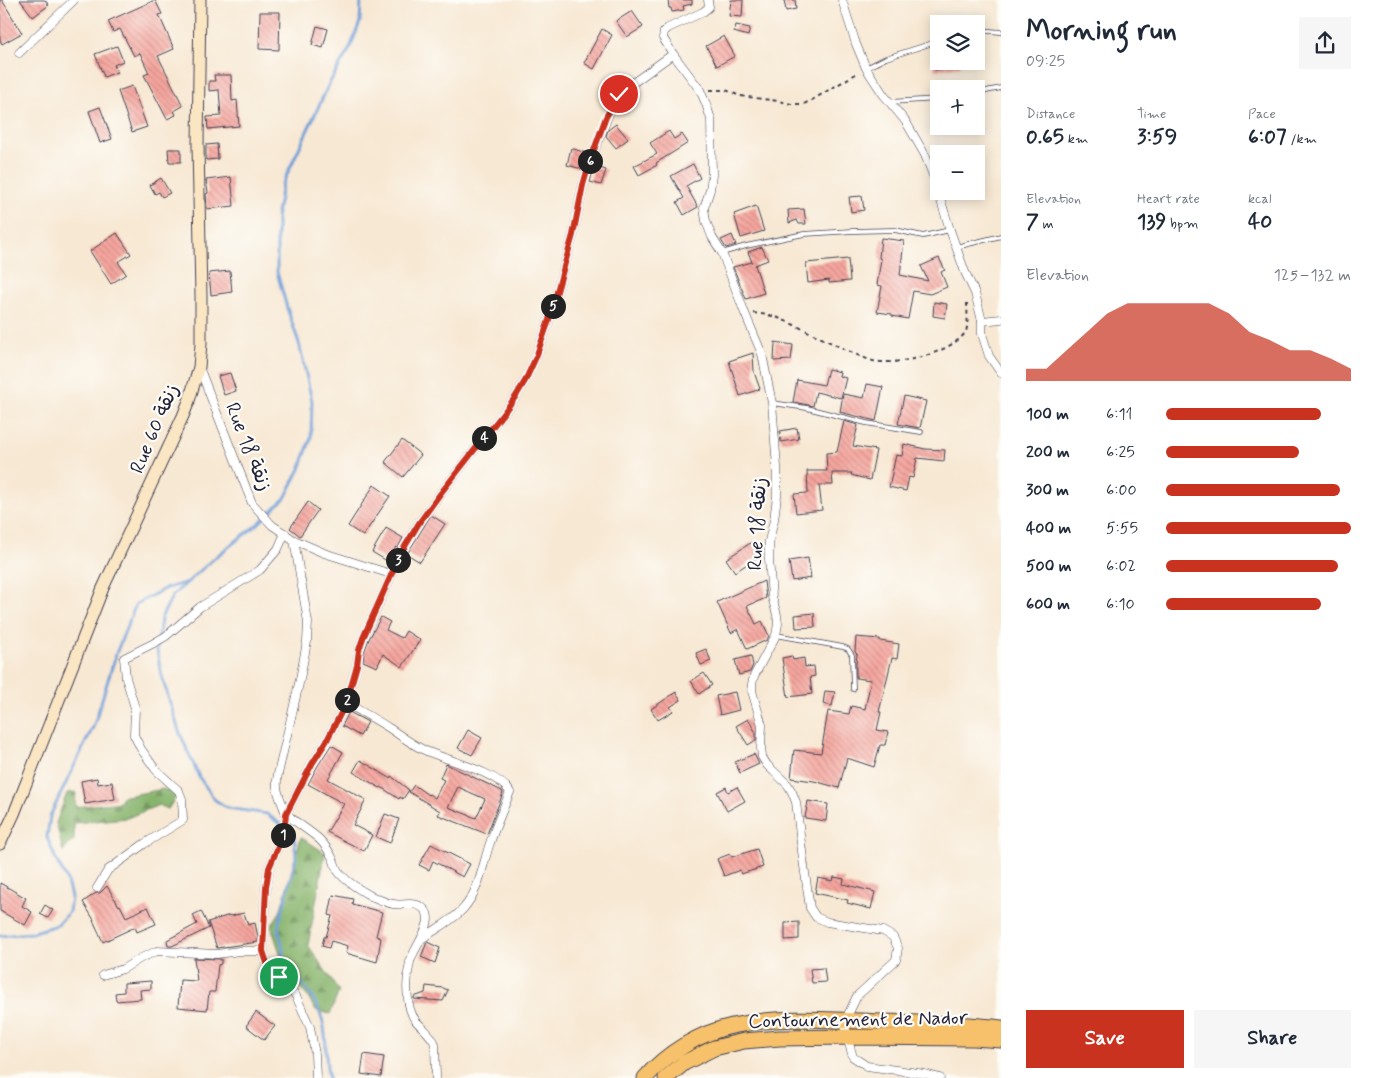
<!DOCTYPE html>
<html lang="en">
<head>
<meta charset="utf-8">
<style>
	body { margin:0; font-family:Mynerve,"Playpen Sans Arabic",sans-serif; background:#f6f6f7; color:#1f2937; height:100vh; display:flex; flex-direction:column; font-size:19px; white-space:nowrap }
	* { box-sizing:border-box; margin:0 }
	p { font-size:16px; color:#747a83 }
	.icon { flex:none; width:28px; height:28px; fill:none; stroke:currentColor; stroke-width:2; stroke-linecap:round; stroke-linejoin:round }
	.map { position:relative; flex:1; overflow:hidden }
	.side { display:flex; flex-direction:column; background:#fff; width:375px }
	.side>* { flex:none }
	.controls { position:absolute; left:930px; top:15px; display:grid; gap:10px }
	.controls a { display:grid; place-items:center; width:55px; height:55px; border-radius:0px; background:#fff; box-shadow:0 2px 12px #0003; font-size:25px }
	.pin { position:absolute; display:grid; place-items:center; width:42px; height:42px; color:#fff; margin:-21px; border:2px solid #fff; border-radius:50%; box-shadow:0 1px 5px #0007 }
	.km { position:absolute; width:25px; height:25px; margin:-12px; border-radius:50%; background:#222; color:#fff; font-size:14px; line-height:25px; text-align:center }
	.round { display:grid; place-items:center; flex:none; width:52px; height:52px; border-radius:0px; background:#f6f6f7 }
	.headline { display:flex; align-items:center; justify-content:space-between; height:85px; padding:0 25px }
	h1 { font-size:28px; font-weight:700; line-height:38px }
	.metrics { display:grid; grid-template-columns:repeat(3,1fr); gap:8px; height:85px; padding:5px 25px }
	.metrics div { display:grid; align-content:center }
	.metrics b { font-size:21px; font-weight:700 }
	.metrics small { font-size:14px; font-weight:400 }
	.metrics p { font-size:14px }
	.chart { height:140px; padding:10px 25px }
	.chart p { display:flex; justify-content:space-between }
	.chart svg { width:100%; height:90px; margin-top:5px; fill:#c8321e; opacity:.7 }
	.button { display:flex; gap:10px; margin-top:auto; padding:10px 25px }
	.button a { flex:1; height:58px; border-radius:0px; background:#c8321e; color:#fff; font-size:20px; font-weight:700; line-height:58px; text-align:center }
	.button a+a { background:#f6f6f7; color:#1f2937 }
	ul { padding:0 25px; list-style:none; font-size:16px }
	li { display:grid; grid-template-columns:80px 60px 1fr; align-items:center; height:38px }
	li i { height:12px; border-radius:6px; background:#c8321e }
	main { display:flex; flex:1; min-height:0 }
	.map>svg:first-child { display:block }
	.forest { fill:url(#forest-firs); stroke:#546b54 }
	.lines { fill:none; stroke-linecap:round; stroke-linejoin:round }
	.stream { stroke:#6f9ed8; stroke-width:3 }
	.building { fill:url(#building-back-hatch); fill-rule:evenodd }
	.lane-casing { stroke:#424052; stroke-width:5.5 }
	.street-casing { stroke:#424052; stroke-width:9 }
	.secondary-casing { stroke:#424052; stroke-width:13 }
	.highway-casing { stroke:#424052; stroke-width:17 }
	.path { stroke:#424052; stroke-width:2; stroke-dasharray:4 4; stroke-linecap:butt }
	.lane { stroke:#fff; stroke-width:4 }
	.street { stroke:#fff; stroke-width:8 }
	.secondary { stroke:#fbe6c4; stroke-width:11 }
	.highway { stroke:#f6c16b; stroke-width:15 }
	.route-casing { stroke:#fff; stroke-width:10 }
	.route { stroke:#c8321e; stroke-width:6 }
	.labels { text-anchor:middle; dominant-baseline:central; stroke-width:4.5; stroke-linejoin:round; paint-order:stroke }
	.street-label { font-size:20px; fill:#22223b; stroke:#fdfcf7 }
</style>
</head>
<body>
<main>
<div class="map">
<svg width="1001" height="1078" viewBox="0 0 1001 1078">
	<defs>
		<pattern id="forest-firs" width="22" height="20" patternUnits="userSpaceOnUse" patternTransform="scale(1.25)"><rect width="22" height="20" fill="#87b46c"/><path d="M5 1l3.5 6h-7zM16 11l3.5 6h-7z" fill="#6e925a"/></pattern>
		<pattern id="building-back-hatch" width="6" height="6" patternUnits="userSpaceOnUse" patternTransform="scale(1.25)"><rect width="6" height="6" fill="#f6a69e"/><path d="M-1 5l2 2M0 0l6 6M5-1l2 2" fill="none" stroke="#c78782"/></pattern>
	</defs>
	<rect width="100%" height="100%" fill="#fdfcf7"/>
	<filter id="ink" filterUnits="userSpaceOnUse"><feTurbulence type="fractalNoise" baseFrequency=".02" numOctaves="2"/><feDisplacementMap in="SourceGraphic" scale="10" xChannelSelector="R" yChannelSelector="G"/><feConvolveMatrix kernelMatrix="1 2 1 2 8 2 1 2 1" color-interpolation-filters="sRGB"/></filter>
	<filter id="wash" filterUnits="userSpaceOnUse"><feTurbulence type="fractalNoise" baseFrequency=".0096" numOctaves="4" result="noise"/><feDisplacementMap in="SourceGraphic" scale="20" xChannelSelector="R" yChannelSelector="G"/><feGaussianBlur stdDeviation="1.12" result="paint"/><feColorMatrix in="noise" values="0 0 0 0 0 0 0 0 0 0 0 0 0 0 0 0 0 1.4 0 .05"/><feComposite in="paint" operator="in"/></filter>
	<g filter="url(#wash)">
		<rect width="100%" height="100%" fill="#f7e8d3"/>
		<g class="forest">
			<path d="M163 789 178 794 168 809 159 805 127 818 74 823V840L63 851 56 823 67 793 76 792 75 807 121 802V797Z"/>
			<path d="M301 837 325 853 308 945 339 991 330 1014 315 1010 309 998 287 974 271 926 280 912Z"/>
		</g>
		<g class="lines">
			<g class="stream">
				<path d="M0 936 31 933 57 925 69 912 71 897 66 878 56 860 47 837 50 816 94 725 117 651 136 604 164 589 185 583"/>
				<path d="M329 1078C325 1065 327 1049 325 1035 323 1005 303 982 282 962L283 949 278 927 296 857 294 835 267 814 228 808 215 800 199 777 179 731 162 677 157 651 161 618 173 595 218 555 258 524 285 498 300 469 311 438 312 401 299 343 287 308 277 272V214L282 185 330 82 350 48 360 22 361 0"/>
			</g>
		</g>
		<g id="blocks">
			<g class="building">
				<path d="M0 0H2L22 33 2 44 0 40Z"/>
				<path d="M20 0H45L49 5 33 17Z"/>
				<path d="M155 0 162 14 159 15 174 49 158 56 183 106 174 111 176 115 167 119 144 75 149 73 140 53 134 56 120 29 113 32 108 21Z"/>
				<path d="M668 0H692V4L683 6 684 10 672 12 671 8H669Z"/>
				<path d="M731 0H743L742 17 729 16Z"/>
				<path d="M784 0H795L796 9 786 11Z"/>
				<path d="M632 11 643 27 627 37 616 21Z"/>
				<path d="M260 12H280L279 50 259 49Z"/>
				<path d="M736 25 750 28 748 36 734 32Z"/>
				<path d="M317 26 328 29 323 48 312 45Z"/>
				<path d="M602 29 612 35 594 69 584 63Z"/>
				<path d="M724 36 735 56 717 66 706 46Z"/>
				<path d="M117 46 123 61 114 65 117 72 104 77 95 54Z"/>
				<path d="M934 61H960L961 66 935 70Z"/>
				<path d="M214 75H231L232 101 237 100 239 126 208 129 207 117 221 116 219 90 209 91V81H215Z"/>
				<path d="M132 86 147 127 132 132 118 91Z"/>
				<path d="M100 107 112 139 100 143 89 111Z"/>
				<path d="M616 124 628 139 616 148 606 136 608 130Z"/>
				<path d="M669 131 674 139 682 134 688 143 656 163 657 165 639 175 634 166 657 154 650 143Z"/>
				<path d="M217 144 218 159 206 160V145Z"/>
				<path d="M571 148 586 153 582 169 567 165Z"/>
				<path d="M168 149H181V162H169Z"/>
				<path d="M693 164 700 178 686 186 698 207 684 215 677 202 684 198 671 176Z"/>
				<path d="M594 166 606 170 601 185 590 182Z"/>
				<path d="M231 177 234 206 207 209 206 194 208 193 206 180Z"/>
				<path d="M161 178 170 193 162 197 159 192 155 194 150 185Z"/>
				<path d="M862 196 864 210 851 212 849 197Z"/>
				<path d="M756 206 764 231 741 238 734 214Z"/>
				<path d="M804 209 806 224H799L797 220 789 223 788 210Z"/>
				<path d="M117 233 131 254 118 262 126 274 111 284 90 251Z"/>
				<path d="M732 235 736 245 726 248 721 240Z"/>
				<path d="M881 238 904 241 900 275 928 281 921 266 939 258 945 270 941 272 947 287 930 294 913 291 908 319 892 316V314L877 312 882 286 877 285 881 259 879 258Z"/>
				<path d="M762 247 768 260 755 265 764 293 746 299 733 267 752 262 748 252Z"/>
				<path d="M848 259 850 281 829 283V280L808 283 806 263Z"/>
				<path d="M230 271 232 292 211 295 209 273Z"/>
				<path d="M934 302 947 304 945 318 933 316Z"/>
				<path d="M775 342 793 345 791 360 774 361Z"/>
				<path d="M753 353 754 372 760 389 740 396 729 361Z"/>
				<path d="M828 369 840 372 839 376 846 378 841 398 816 392 813 406 793 402 797 380 824 385Z"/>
				<path d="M230 373 236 391 224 395 218 376Z"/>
				<path d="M867 384 883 387 876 421 840 412 843 394 864 398Z"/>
				<path d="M904 396 926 401 920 428 898 424Z"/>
				<path d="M844 421 858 425 853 446 876 450 870 480 851 475 852 473H832L833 485H819L822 510 796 513 794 494 808 493 807 471H827L826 453 837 452Z"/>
				<path d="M797 428 799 439 781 442 780 431Z"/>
				<path d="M402 440 421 455 403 477 385 462Z"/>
				<path d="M904 444 925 449 945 450 944 461 917 458 913 478 909 477 906 491 889 487 896 455 902 456Z"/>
				<path d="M374 485 390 496 363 536 348 526Z"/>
				<path d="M308 502 318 510 300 536 290 528Z"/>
				<path d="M431 515 445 524 420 562 407 554Z"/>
				<path d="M386 528 403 538 398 548 396 547 387 561 372 552Z"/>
				<path d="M752 542 761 555 735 572 726 559Z"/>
				<path d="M808 558 811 578 792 581 789 561Z"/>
				<path d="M764 581 766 598 747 606 756 624 762 621 769 636 767 640 747 649 738 629 731 633 717 602Z"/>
				<path d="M814 613 815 627 796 628 795 615Z"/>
				<path d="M381 617 390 622 386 630 402 638 406 631 420 640 402 667 383 654 377 667 363 661 364 652 369 639Z"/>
				<path d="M856 637 880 639V641L899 644 897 659 892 658 879 712H881L877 730 888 732 885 745H880L874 767 847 758 839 788 814 781 791 778 794 750 821 753 828 711 849 714 851 706 865 709 871 680 856 678V664L857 654 855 652Z"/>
				<path d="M706 649 711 661 701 665 696 653Z"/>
				<path d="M751 656 753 665 750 672 739 675 735 660Z"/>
				<path d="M792 656 793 660 804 658 805 667 814 666 815 676 810 677 812 694 788 697 782 658Z"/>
				<path d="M704 673 712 685 699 694 691 681Z"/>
				<path d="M825 691 835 692 832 706 823 704Z"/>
				<path d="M676 692 681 700 670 707 673 711 658 720 651 709Z"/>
				<path d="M735 692 739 710 720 715 716 696Z"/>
				<path d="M349 712 368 722 360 736 342 726Z"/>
				<path d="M748 719 756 733V740L748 745 736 726Z"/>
				<path d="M468 730 482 738 472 755 458 748Z"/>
				<path d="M331 745 343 752 328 779 366 800 353 825 372 835 364 851 327 832 344 804 308 784 317 767Z"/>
				<path d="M754 754 759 764 740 773 735 762Z"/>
				<path d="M360 760 390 778 391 776 409 790 403 799 400 797 399 799 381 787 380 788 353 772Z"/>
				<path d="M446 764 502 791 503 793 487 834 438 815 440 811 409 792 414 785 428 795 429 794 435 798 444 780 440 778ZM458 787 485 799 476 818 448 807Z"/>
				<path d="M97 778 98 784 112 782 115 799 85 804 81 781Z"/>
				<path d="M726 787 728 792 737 787 745 801 727 811 717 792Z"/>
				<path d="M808 801 828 804 826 821 805 818Z"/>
				<path d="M385 814 399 819 390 843 376 837Z"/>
				<path d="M431 844 470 864 463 877 433 861 429 870 419 865Z"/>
				<path d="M757 849 763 867 741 874 740 870 724 876 717 859 730 854 732 857Z"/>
				<path d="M834 877 844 879 843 884 875 892 871 909 847 903 848 900 815 893 818 878 833 881Z"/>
				<path d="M0 883 26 898 22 906 32 912 25 925 0 911Z"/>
				<path d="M107 886 119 906 120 905 126 917 148 907 156 924 137 932 135 927 103 942 93 920H94L83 902 96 893H100Z"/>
				<path d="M333 895 353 899 352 904 382 912 376 936 381 938 377 962 346 953 348 946 331 941 329 948 322 946 324 937H326L332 916 329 915Z"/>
				<path d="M45 905 53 910 48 918 40 914Z"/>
				<path d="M201 911 209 928 172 946H168L167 940 197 924 193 915Z"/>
				<path d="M244 913 248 925 255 923 258 937V942L217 948 208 922 230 915 231 916Z"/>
				<path d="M799 922V939L785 940V923Z"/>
				<path d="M427 942 440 948 435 963 421 957Z"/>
				<path d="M194 958 221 959V964L218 965 215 992H209L207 1010 178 1007 180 980 197 981Z"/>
				<path d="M824 968 826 982 812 983 810 969Z"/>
				<path d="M151 981V989L140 990 141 999 116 1001 115 993 124 992V983Z"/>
				<path d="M426 986 443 988 448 990 443 1001 414 999V997L425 993Z"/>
				<path d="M256 1012 275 1026 264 1040 246 1026Z"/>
				<path d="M364 1054 384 1057 381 1077 361 1074Z"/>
			</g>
		</g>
	</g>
	<g filter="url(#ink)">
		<use href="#blocks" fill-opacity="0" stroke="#424052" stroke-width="1"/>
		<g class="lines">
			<defs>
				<g id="lane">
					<path d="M976 32 989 31 1001 32"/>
					<path d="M866 68 886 58 939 41"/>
					<path d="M976 93 1001 88"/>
					<path d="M890 102 939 99"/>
					<path d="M956 247 1001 236"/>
					<path d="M722 253 746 246 804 234 853 231 895 230 923 236 950 230"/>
					<path d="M772 403 807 408 866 423 921 432"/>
					<path d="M776 635 843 647 848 649 852 655 853 689"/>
				</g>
				<g id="street">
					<path d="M708 0 709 7 703 12 668 28 664 32 663 38 673 54 700 90 706 104 711 119 712 175 710 190 704 208 706 221 712 237 722 253 744 311 762 354 772 403 777 467V496L774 520 769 541V559L772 597 777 615 778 624 776 635 754 676 752 684V691L762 725 761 748 762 757 767 765 788 785 792 792 796 802 803 859 810 908 816 917 827 922 883 931 893 937 898 948 896 960 857 996 845 1021 847 1037 853 1057 867 1066 925 1074 940 1078"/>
					<path d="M842 0 856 44 866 68 883 94 906 122 925 155 933 175 950 230 965 272 975 293 982 321V334L989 356 1001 373"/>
					<path d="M19 53 74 0"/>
					<path d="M982 321 1001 319"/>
					<path d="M199 367 252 503 272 525 294 540 324 553 391 574"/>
					<path d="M294 540 308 622 307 642 300 679 278 774C275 788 278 793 283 806 284 809 285 811 286 813 290 819 312 832 319 839 324 844 329 851 332 857 335 862 335 867 338 871 346 882 360 890 371 896 378 899 386 903 393 904 404 906 416 900 425 910 436 922 413 949 410 962 406 978 405 1008 416 1021 422 1028 432 1035 435 1044L436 1078"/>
					<path d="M346 703C360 711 375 719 389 728 400 735 410 743 422 749 444 760 497 771 510 792 503 810 495 827 489 846 482 868 479 891 463 909 452 921 436 929 423 938"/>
					<path d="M97 888 108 870 144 844 183 820 182 799 179 791 156 770 141 749 134 735 135 708 126 678 124 658 154 643 166 636 200 607 260 570 278 549 285 533"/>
					<path d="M103 975 123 969 141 958 157 951 217 954 239 951H263"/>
					<path d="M316 1078 315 1054 310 1027 296 996 289 986 279 977 273 969 267 963 263 951 266 887 269 868 284 833 286 814 312 764 326 742 346 703 357 665 359 650 363 639 401 553 419 523 440 494 505 411 516 396 525 381 536 357 548 323 573 235 583 185 590 161 612 106 619 94 626 88 673 54"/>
				</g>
				<path id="secondary" d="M0 844 14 814 103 588 183 416 189 401 199 367 201 344V297L198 145 200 0"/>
				<g id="highway">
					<path d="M645 1078C667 1053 699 1033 732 1026 781 1015 834 1020 883 1022 922 1023 962 1023 1001 1028"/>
					<path d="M666 1078 684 1063 714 1048 744 1041 780 1038 847 1037 974 1038 1001 1040"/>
				</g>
			</defs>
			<use href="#lane" class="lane-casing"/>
			<use href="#street" class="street-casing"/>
			<use href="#secondary" class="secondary-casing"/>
			<use href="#highway" class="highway-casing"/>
			<g class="path">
				<path d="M710 90H726L740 96 779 101 791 104H804L812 100 859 72"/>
				<path d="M753 313C761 314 769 315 776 317 796 325 815 335 834 344 847 350 860 357 873 361 897 366 949 354 965 333 969 328 967 310 967 303"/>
			</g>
			<use href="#lane" class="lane"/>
			<use href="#street" class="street"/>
			<use href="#secondary" class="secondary"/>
			<use href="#highway" class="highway"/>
		</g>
	</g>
	<g class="lines" filter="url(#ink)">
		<defs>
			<path id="route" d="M279 977 273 969 267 963 263 951 266 887 269 868 284 833 286 814 312 764 326 742 346 703 357 665 359 650 363 638 401 553 419 523 440 494 505 411 516 396 525 381 536 357 548 323 573 235 583 185 590 161 606 117 619 94"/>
		</defs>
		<use href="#route" class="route-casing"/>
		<use href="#route" class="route"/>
	</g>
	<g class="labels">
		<g class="street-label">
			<text transform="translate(155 429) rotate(-67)">Rue 60 زنقة</text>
			<text transform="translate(248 447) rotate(68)">Rue 18 زنقة</text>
			<text transform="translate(758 524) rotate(-87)">Rue 18 زنقة</text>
			<text transform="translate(858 1020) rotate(-1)">Contournement de Nador</text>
		</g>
	</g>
</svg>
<div class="controls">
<a><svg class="icon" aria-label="layers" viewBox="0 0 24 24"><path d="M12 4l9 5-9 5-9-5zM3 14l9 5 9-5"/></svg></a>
<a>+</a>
<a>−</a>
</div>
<div class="pin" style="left:279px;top:977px;background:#1e9e55"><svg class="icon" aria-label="arrive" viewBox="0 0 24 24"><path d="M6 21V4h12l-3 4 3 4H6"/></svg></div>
<div class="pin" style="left:619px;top:94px;background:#d93025"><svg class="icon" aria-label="check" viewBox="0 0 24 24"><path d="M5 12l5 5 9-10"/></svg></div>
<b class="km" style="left:283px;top:835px">1</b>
<b class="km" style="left:347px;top:700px">2</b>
<b class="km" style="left:398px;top:560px">3</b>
<b class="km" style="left:484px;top:438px">4</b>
<b class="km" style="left:553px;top:306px">5</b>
<b class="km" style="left:590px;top:161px">6</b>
</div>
<section class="side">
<div class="headline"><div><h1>Morning run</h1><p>09:25</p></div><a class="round"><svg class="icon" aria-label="share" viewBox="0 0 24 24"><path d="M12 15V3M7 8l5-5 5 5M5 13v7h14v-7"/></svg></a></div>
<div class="metrics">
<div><p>Distance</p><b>0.65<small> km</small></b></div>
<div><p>Time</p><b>3:59</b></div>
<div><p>Pace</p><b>6:07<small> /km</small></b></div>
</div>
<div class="metrics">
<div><p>Elevation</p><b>7<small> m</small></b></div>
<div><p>Heart rate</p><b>139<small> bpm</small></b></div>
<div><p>kcal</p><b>40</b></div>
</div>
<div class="chart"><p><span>Elevation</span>125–132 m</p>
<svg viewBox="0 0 160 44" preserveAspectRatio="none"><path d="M0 44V38L10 38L20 29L30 20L40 11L50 6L60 6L70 6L80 6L90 6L100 11L110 20L120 24L130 29L140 29L150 33L160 38V44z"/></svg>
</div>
<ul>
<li><b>100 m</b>6:11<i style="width:84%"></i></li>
<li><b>200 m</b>6:25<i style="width:72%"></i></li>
<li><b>300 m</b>6:00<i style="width:94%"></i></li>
<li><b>400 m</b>5:55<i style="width:100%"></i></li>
<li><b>500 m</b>6:02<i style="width:93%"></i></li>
<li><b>600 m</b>6:10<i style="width:84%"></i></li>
</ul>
<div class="button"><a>Save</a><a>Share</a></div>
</section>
</main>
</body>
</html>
